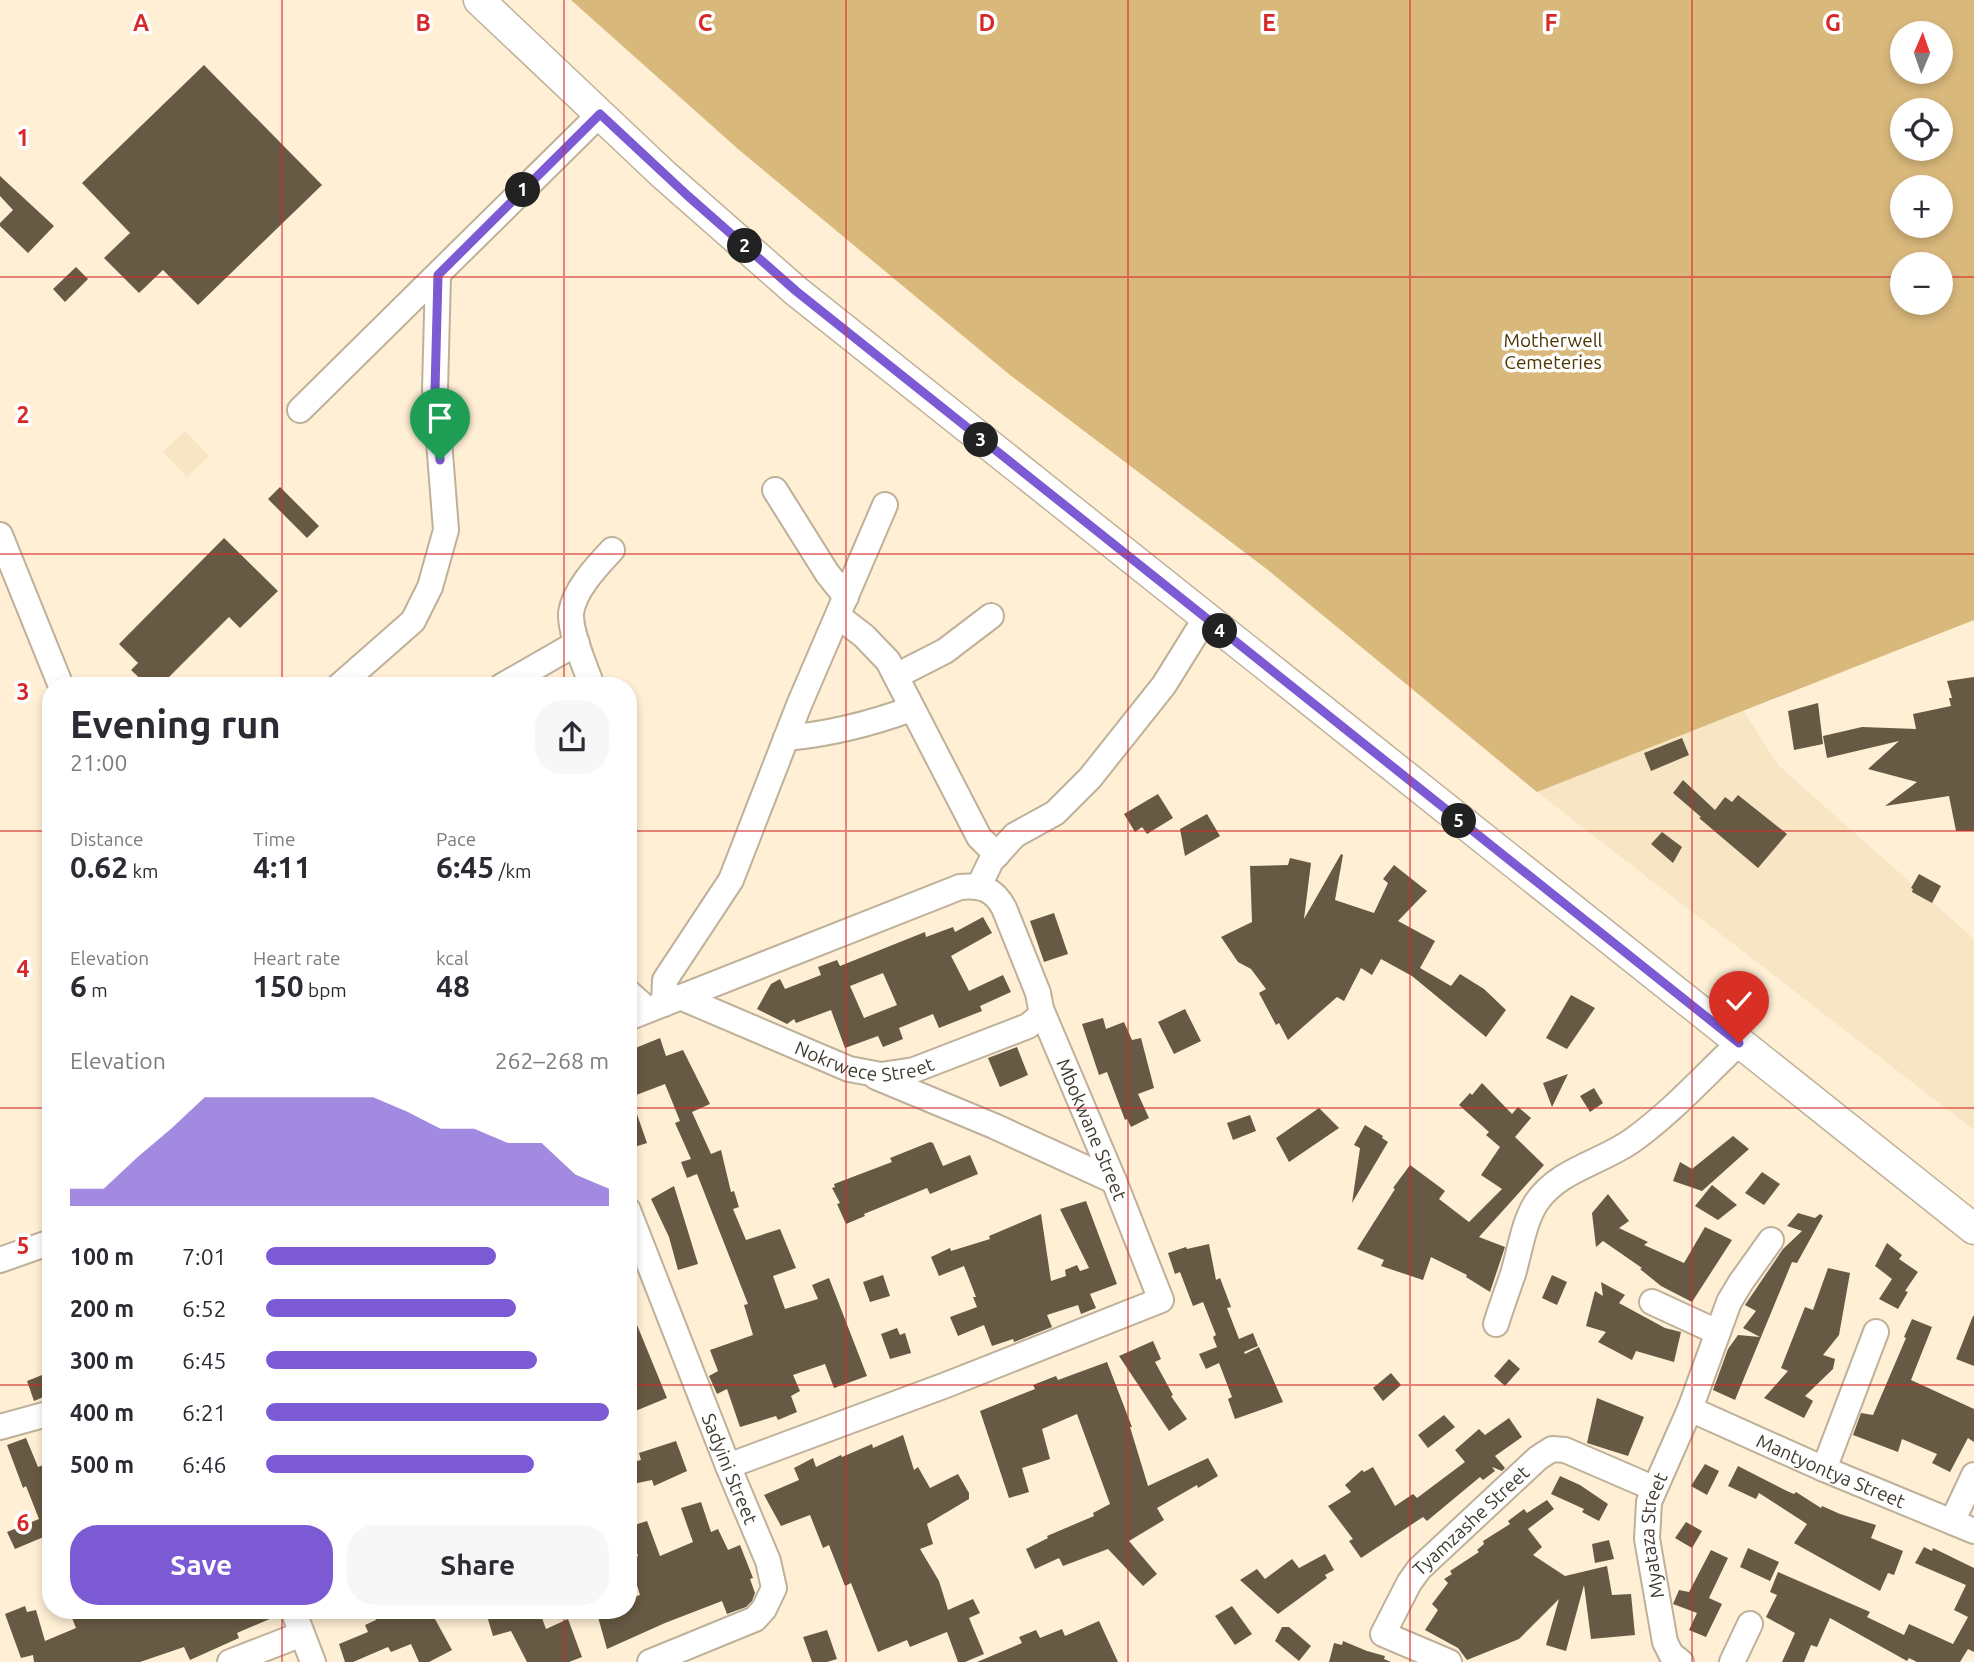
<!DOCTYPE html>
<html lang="en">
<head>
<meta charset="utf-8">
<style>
	body { margin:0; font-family:Ubuntu,sans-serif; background:#f7f7f7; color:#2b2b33; height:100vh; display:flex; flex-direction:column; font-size:26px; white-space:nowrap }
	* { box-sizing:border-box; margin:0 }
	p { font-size:23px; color:#7c7c81 }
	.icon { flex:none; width:38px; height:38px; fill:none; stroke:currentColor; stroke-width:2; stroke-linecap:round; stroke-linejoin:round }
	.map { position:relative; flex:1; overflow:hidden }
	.sheet { position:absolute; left:42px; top:677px; width:595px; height:942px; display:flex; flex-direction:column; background:#fff; border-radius:28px; box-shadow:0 4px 10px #0003 }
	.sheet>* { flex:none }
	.needle { width:46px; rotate:2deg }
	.tools { position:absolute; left:1890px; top:21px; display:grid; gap:14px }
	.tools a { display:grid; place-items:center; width:63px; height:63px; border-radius:50%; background:#fff; box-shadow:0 4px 10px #0003; font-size:35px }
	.pin { position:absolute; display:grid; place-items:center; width:60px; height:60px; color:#fff; margin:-72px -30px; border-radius:50% 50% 50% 0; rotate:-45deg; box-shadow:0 0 7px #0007 }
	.pin .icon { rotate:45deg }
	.km { position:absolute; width:35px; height:35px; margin:-18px; border-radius:50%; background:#222; color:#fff; font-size:19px; line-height:35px; text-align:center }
	.round { display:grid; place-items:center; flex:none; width:74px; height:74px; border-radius:28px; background:#f7f7f7 }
	.head { display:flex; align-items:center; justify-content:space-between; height:119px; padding:0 28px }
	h1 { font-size:38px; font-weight:600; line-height:52px }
	.figures { display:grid; grid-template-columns:repeat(3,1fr); gap:10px; height:119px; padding:7px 28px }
	.figures div { display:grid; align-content:center }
	.figures b { font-size:30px; font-weight:600 }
	.figures small { font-size:19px; font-weight:400 }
	.figures p { font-size:19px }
	.chart { height:196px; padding:14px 28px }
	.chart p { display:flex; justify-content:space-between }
	.chart svg { width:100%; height:126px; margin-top:7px; fill:#7c5ad4; opacity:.7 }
	.action { display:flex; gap:14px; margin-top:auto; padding:14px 28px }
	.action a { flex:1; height:80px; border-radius:28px; background:#7c5ad4; color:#fff; font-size:28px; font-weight:600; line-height:80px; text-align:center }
	.action a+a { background:#f7f7f7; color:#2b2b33 }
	ul { padding:0 28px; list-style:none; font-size:23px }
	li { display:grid; grid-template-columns:112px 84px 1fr; align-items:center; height:52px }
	li i { height:18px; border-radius:9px; background:#7c5ad4 }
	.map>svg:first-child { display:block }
	.built { fill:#f7e5c4 }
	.green { fill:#d9b87c; fill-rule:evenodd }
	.building { fill:#675a44; fill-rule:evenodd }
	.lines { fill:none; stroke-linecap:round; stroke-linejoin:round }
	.minor-casing { stroke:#bfb199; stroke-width:28 }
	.major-casing { stroke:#bfb199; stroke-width:33 }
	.minor { stroke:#fff; stroke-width:24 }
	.major { stroke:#fff; stroke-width:30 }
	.route-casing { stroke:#fff; stroke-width:14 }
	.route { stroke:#7c5ad4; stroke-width:9 }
	.grid { fill:none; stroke:#d62828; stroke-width:2; stroke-opacity:0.55 }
	.labels { text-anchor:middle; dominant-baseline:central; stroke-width:7; stroke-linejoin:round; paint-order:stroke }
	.park-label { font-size:19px; fill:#4d3602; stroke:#fff }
	.street-label { font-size:19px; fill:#403b31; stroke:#fff }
	.grid-label { font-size:23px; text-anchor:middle; font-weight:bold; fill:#d62828; stroke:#fff; stroke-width:7; stroke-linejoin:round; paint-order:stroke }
</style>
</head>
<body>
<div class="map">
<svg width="1974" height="1662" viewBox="0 0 1974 1662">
	<rect width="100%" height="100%" fill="#feefd5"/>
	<g class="built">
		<path d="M185 431 209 456 187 477 163 452Z"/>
		<path d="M1743 710 1778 765 1974 939V1130L1537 792Z"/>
	</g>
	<path class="green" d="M571 0H1974V620L1537 792 1268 570 1010 375 738 149ZM1902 33H1941V72H1902ZM1902 110H1941V149H1902ZM1902 187H1941V226H1902ZM1902 264H1941V303H1902Z"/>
	<g class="building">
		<path d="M204 65 322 185 198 305 163 270 139 293 104 258 130 233 82 183Z"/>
		<path d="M0 176 54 226 28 253 0 226V223L13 210 0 196Z"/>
		<path d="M76 267 88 279 65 302 53 289Z"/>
		<path d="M280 487 319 526 307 538 268 499Z"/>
		<path d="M224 538 278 591 240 628 229 617 160 686H148L131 670 138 663 119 644Z"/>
		<path d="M1974 677V831H1956L1949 796 1885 806 1917 782 1868 769 1899 741 1827 758 1823 736 1862 727 1916 729 1913 714 1951 706 1949 698H1952L1947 681Z"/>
		<path d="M1818 703 1823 744 1794 750 1788 711Z"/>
		<path d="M1682 738 1689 755 1651 771 1644 753Z"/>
		<path d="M1683 780 1715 810 1725 797 1732 802 1738 795 1787 834 1758 868 1699 818 1701 817 1673 793Z"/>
		<path d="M1158 794 1173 818 1147 834 1142 827 1135 832 1124 814Z"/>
		<path d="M1207 814 1220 836 1185 856 1180 829Z"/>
		<path d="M1662 832 1682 847 1673 863 1651 844Z"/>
		<path d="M1341 854 1343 855 1335 900 1374 913 1388 883 1383 879 1394 865 1427 891 1398 921 1435 941 1420 968 1451 986 1460 974 1484 989 1506 1010 1486 1037 1412 976 1381 959 1372 975 1361 968 1344 1001 1337 997 1288 1040 1279 1023 1276 1025 1259 993 1266 989 1251 969 1238 962 1221 937 1252 922 1250 866 1288 865 1290 858 1311 863 1304 919Z"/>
		<path d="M1919 874 1941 886 1932 903 1912 892 1913 889 1911 888Z"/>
		<path d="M1054 913 1068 954 1044 962 1030 921Z"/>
		<path d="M983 917 992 933 951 956 969 991 1003 975 1011 992 980 1006 982 1011 939 1028 933 1014 899 1028 903 1039 883 1047 878 1036 845 1048 831 1010 796 1023 794 1019 787 1024 757 1009 771 984 780 979 785 989 821 975 818 967 837 960 840 966 925 932 926 937 953 927 955 932ZM883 973 897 1005 864 1018 850 986Z"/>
		<path d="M1571 995 1595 1008 1567 1049 1546 1038Z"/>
		<path d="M1185 1009 1201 1041 1174 1054 1158 1022Z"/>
		<path d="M1103 1018 1106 1029 1124 1022 1132 1040 1141 1038 1154 1088 1138 1094 1149 1118 1131 1127 1127 1119 1125 1120 1107 1072 1099 1075 1082 1024Z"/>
		<path d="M660 1038 666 1056 683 1050 710 1104 692 1112 711 1154 721 1150 731 1192 734 1191 739 1207 733 1209 746 1240 780 1229 796 1268 773 1276 785 1309 818 1299 812 1285 829 1278 867 1376 834 1388 825 1364 793 1375 800 1391 791 1396 797 1412 778 1420 776 1416 740 1427 727 1389 717 1394 709 1376 718 1371 710 1350 753 1335 744 1305 748 1304 697 1174 687 1178 681 1162 691 1159 675 1123 680 1121 665 1084 631 1097 647 1143 628 1149V1051Z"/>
		<path d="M1017 1047 1028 1075 1000 1087 988 1058Z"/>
		<path d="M1568 1074 1552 1107 1543 1083Z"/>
		<path d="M1482 1083 1512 1114 1518 1107 1531 1118 1515 1137 1544 1165 1479 1237 1505 1247 1490 1292 1466 1277 1467 1275 1431 1257 1423 1280 1381 1266 1384 1260 1357 1249 1395 1189 1393 1188 1410 1165 1445 1191 1439 1199 1469 1222 1502 1189 1481 1175 1500 1147 1486 1135 1489 1132 1459 1105 1470 1093 1472 1095Z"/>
		<path d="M1594 1088 1603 1103 1590 1112 1580 1096Z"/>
		<path d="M1319 1108 1339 1128 1289 1162 1276 1138Z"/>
		<path d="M1250 1115 1256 1131 1233 1140 1227 1123Z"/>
		<path d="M1365 1125 1383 1136 1382 1138 1388 1142 1352 1203 1360 1148 1354 1145Z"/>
		<path d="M1733 1136 1749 1149 1702 1191 1673 1181 1680 1162 1692 1169Z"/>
		<path d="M930 1142 933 1143 943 1166 970 1155 978 1174 930 1194 927 1188 864 1214 865 1216 846 1224 837 1204 840 1203 832 1188 835 1187 834 1184 892 1162 890 1158Z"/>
		<path d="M1762 1172 1780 1184 1764 1205 1745 1193Z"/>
		<path d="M1712 1185 1737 1205 1718 1220 1695 1206Z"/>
		<path d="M674 1186 698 1264 678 1270 669 1237 651 1199Z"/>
		<path d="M1608 1194 1629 1221 1619 1228 1648 1242 1644 1245 1684 1263 1705 1227 1732 1240 1692 1302 1661 1286 1640 1269 1642 1268 1603 1241 1596 1247 1592 1213Z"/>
		<path d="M1086 1201 1117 1284 1090 1294 1096 1308 1081 1314 1078 1305 1047 1315 1052 1327 1014 1342 1013 1339 992 1346 984 1325 958 1336 950 1317 977 1307 973 1297H976L964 1266 939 1276 931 1257 950 1248 951 1251 990 1239 989 1236 1041 1214 1051 1281 1066 1276 1065 1270 1077 1265 1080 1271 1089 1268 1060 1209Z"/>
		<path d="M1798 1213 1815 1218 1820 1214 1823 1216 1797 1263 1792 1262 1735 1400 1713 1390 1728 1349 1738 1335 1760 1337 1743 1328 1756 1311 1745 1305 1783 1249 1802 1231 1787 1226Z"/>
		<path d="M1887 1243 1902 1255 1899 1259 1918 1272 1905 1291 1908 1292 1898 1309 1879 1299 1892 1279 1875 1266Z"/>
		<path d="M1209 1244 1216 1280 1220 1278 1231 1307 1227 1308 1239 1339 1253 1333 1258 1346 1244 1352 1245 1354 1259 1347 1283 1402 1235 1419 1228 1399 1232 1397 1219 1363 1206 1369 1199 1354 1217 1347 1213 1337 1216 1335 1203 1302 1193 1306 1180 1272 1175 1274 1168 1253 1186 1247 1187 1249Z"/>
		<path d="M1828 1268 1850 1273 1839 1335 1823 1355 1835 1359 1833 1369 1805 1396 1813 1401 1804 1418 1764 1398 1788 1371 1781 1368 1805 1307 1813 1310Z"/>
		<path d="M883 1275 890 1296 870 1302 863 1282Z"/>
		<path d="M1552 1275 1567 1282 1557 1305 1542 1298Z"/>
		<path d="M1601 1282 1625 1295 1619 1303 1665 1328 1681 1332 1674 1362 1636 1351 1632 1360 1598 1342 1606 1332 1586 1326 1595 1291 1603 1296Z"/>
		<path d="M628 1303 667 1398 628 1414Z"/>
		<path d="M1973 1316H1974V1366L1956 1359Z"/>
		<path d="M1912 1319 1932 1327 1911 1380 1974 1409V1442L1968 1438 1950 1472 1932 1463 1937 1454 1902 1439 1898 1452 1853 1435 1861 1413 1873 1415 1906 1338 1904 1337Z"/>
		<path d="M897 1328 900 1335 905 1333 911 1353 890 1359 881 1334Z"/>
		<path d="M1153 1341 1161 1359 1155 1362 1173 1395 1171 1396 1187 1419 1169 1431 1119 1356Z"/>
		<path d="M1509 1359 1520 1369 1505 1386 1494 1376Z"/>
		<path d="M1107 1362 1132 1427H1130L1148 1486 1208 1458 1218 1476 1198 1488 1197 1485 1157 1508 1164 1520 1129 1541 1157 1574 1143 1586 1108 1549 1063 1566 1059 1558 1035 1569 1026 1549 1048 1538 1047 1536 1094 1516 1093 1513 1110 1504 1077 1414 1042 1429 1050 1459 1022 1468 1029 1492 1009 1498 980 1411 1035 1389 1033 1385 1056 1376 1058 1380Z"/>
		<path d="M47 1373 51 1382V1394L34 1401 27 1381Z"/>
		<path d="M1391 1373 1401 1385 1383 1401 1373 1388Z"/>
		<path d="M1597 1398 1644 1417 1628 1456 1587 1443Z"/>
		<path d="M1444 1415 1455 1427 1428 1448 1418 1435Z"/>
		<path d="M1509 1418 1522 1437 1495 1456 1505 1468 1502 1471 1492 1467 1495 1471 1483 1480 1480 1477 1427 1521 1423 1517 1361 1558 1349 1541 1353 1539 1328 1506 1351 1492 1345 1485 1362 1470 1364 1472 1373 1467 1395 1506 1413 1494 1417 1498 1465 1462 1455 1450 1479 1429 1485 1435Z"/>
		<path d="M903 1435 914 1470 918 1467 930 1488 958 1474 969 1493V1499L927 1524 933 1544 920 1549 939 1581 948 1610 973 1599 980 1613 969 1618 984 1654 965 1662H958L947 1632 910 1647 907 1640 878 1652 851 1583 845 1586 829 1545 823 1548 810 1515 781 1526 764 1495 799 1480 794 1468 813 1458 816 1467 841 1455 842 1457 872 1444 873 1448Z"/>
		<path d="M26 1438 38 1467 51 1462V1547L46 1536 15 1549 7 1532 39 1519 26 1486 23 1488 7 1445Z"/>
		<path d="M676 1441 687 1471 654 1486 652 1480 628 1485V1463L641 1460 639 1453Z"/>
		<path d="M1705 1464 1719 1471 1707 1495 1691 1486Z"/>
		<path d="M1738 1466 1787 1491 1794 1494 1796 1492 1821 1508 1822 1506 1840 1514 1876 1525 1871 1538 1903 1551 1894 1575 1888 1573 1880 1591 1794 1543 1807 1524 1759 1493 1756 1499 1728 1486Z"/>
		<path d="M1560 1476 1580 1485 1608 1504 1599 1521 1582 1512 1584 1509 1551 1494Z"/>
		<path d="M1547 1500 1554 1509 1528 1529 1542 1547 1533 1555 1565 1576 1607 1566 1612 1595 1631 1594 1635 1635 1591 1639 1584 1585 1566 1651 1546 1645 1559 1599 1519 1639 1467 1660 1458 1648 1425 1630 1438 1610 1432 1604 1448 1583 1444 1579 1452 1574 1450 1571 1479 1552 1477 1550 1484 1544 1483 1541 1510 1524 1508 1521 1524 1509 1527 1513Z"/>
		<path d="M701 1502 711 1532 718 1529 728 1550 740 1545 753 1578 750 1579 755 1593 752 1601 746 1607 727 1614 722 1601 665 1623 607 1649 596 1610H628V1599L640 1595 629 1559 638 1556 628 1527 647 1521 660 1556 693 1542 681 1508Z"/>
		<path d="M1686 1522 1702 1531 1692 1548 1675 1538Z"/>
		<path d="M1609 1540 1614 1559 1595 1563 1592 1544Z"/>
		<path d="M1924 1547 1932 1551 1933 1548 1974 1568V1652L1968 1649 1960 1662H1917L1909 1658 1907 1661 1830 1618 1817 1647 1811 1645 1804 1662H1782L1795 1633 1766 1617 1777 1595 1770 1592 1778 1572 1870 1612 1867 1617 1904 1635 1909 1624 1953 1644 1968 1617 1954 1610 1966 1585 1915 1563Z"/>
		<path d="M1748 1548 1779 1562 1770 1581 1740 1567Z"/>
		<path d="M1711 1550 1728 1558 1709 1598 1722 1604 1706 1637 1689 1630 1697 1613 1673 1604 1679 1590 1689 1592Z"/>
		<path d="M1325 1554 1334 1570 1325 1575 1327 1578 1278 1614 1240 1580 1257 1569 1265 1579 1292 1559 1299 1568Z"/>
		<path d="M25 1606 27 1612 36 1610 45 1641 76 1628 69 1610H141L144 1619 163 1614 164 1619 186 1610H278L279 1615 237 1633 239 1638 190 1660 184 1647 140 1662H34L33 1655 21 1658 5 1614Z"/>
		<path d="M1232 1606 1252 1634 1235 1645 1215 1616Z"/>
		<path d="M371 1610H430L452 1650 429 1662H419L411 1644 391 1652 388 1647 353 1662H345L339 1644 368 1632 365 1625 376 1620Z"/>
		<path d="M509 1610H539L546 1629 568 1619 582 1657 569 1662H527L511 1631 493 1636 487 1616Z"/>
		<path d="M1099 1621 1118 1662H977L1022 1643 1019 1637 1036 1630 1040 1638 1062 1629 1065 1636Z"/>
		<path d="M1282 1627H1289L1311 1646 1299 1661 1275 1641Z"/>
		<path d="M827 1630 837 1659 827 1662H812L803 1637Z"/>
		<path d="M1343 1641 1367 1651 1385 1656 1384 1659 1391 1662H1329L1334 1643 1342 1645Z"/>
	</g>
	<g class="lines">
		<defs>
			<g id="minor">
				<path d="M300 410 600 114"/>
				<path d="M775 490 827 573 846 597"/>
				<path d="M0 535 61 686"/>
				<path d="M838 616 864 636 888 661 979 837 997 855"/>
				<path d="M896 676 945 651 991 616"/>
				<path d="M339 686 413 621 430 587 446 530 435 390 438 275"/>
				<path d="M502 686 577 643"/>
				<path d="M592 686C585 666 570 633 571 613 574 590 597 566 612 550"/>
				<path d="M786 738C831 734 870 724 911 709"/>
				<path d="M979 886 991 861 1015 835 1055 813 1090 778 1164 685 1205 619"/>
				<path d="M628 992 648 1010"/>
				<path id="s1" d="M680 997 849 1069 881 1075 914 1070 1028 1026 1040 1016 1041 1009"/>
				<path d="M664 1004 665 980 731 880 799 705 885 505"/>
				<path id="s2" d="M628 1018 960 887C981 885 994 889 1004 908L1038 993 1041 1009 1114 1181 1161 1300 946 1385 728 1466"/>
				<path d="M876 1077 994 1126 1114 1181"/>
				<path id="s3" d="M628 1210 728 1466 768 1561 774 1588 764 1609 755 1619 650 1662"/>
				<path d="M0 1260 51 1242"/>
				<path d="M1652 1302 1717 1332"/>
				<path d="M1496 1324C1501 1308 1507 1291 1513 1274 1520 1251 1523 1224 1536 1203 1559 1169 1601 1163 1633 1140 1672 1112 1705 1075 1739 1043"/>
				<path id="s4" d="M1690 1409 1824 1469 1974 1531"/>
				<path d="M0 1427 51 1413"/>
				<path d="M1824 1469 1876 1332"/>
				<path d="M1952 1522 1974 1475"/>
				<path d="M293 1610 313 1662"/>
				<path d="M230 1662 302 1634"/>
				<path id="s5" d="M1449 1662 1383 1634 1409 1583 1419 1569 1538 1458 1552 1449 1565 1450 1653 1488"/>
				<path id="s6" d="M1681 1662 1671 1654 1665 1642 1647 1539 1649 1502 1690 1409 1729 1302 1741 1282 1771 1240"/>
				<path d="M1732 1662 1750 1624"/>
			</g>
			<path id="major" d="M479 0 663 174 796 291 1974 1229"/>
		</defs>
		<use href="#minor" class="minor-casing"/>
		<use href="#major" class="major-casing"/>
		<use href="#minor" class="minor"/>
		<use href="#major" class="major"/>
	</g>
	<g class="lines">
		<defs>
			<path id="route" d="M440 460 435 390 438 275 600 114 688 196 796 291 1739 1043"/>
		</defs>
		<use href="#route" class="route-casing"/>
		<use href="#route" class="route"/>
	</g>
	<path class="grid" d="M282 0V686M564 0V686M846 0V1662M1128 0V1662M1410 0V1662M1692 0V1662M0 277H1902M1941 277H1974M0 554H1974M0 831H51M628 831H1974M0 1108H51M628 1108H1974M0 1385H51M628 1385H1974M282 1610V1662M564 1610V1662"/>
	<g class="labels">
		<g class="park-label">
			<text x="1553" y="340">Motherwell<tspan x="1553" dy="22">Cemeteries</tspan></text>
		</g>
		<g class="street-label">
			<text stroke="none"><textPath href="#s1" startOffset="198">Nokrwece Street</textPath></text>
			<text stroke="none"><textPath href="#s2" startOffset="648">Mbokwane Street</textPath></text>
			<text stroke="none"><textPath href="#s3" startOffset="278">Sadyini Street</textPath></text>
			<text stroke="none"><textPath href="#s4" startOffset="154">Mantyontya Street</textPath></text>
			<text stroke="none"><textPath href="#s5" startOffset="217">Tyamzashe Street</textPath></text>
			<text stroke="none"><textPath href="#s6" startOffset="135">Myataza Street</textPath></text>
		</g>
	</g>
	<g class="grid-label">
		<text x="141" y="31">A</text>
		<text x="423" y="31">B</text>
		<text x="705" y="31">C</text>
		<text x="987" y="31">D</text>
		<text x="1269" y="31">E</text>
		<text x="1551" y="31">F</text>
		<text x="1833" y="31">G</text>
		<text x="23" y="146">1</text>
		<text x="23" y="423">2</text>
		<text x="23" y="700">3</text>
		<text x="23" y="977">4</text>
		<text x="23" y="1254">5</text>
		<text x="23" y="1531">6</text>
	</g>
</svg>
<div class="tools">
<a><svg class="needle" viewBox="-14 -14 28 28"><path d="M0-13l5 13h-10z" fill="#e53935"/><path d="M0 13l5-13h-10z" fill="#7c7c81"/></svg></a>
<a><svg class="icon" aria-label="locate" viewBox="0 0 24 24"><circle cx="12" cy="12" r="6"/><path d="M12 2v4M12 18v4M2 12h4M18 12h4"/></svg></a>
<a>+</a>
<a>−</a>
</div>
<div class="pin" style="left:440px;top:460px;background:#1e9e55"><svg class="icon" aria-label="arrive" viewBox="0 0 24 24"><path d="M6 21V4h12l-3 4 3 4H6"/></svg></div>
<div class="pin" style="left:1739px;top:1043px;background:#d93025"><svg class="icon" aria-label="check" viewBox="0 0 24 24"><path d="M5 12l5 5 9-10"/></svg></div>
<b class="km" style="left:523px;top:190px">1</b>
<b class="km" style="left:745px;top:246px">2</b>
<b class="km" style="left:981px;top:440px">3</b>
<b class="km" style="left:1220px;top:631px">4</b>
<b class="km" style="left:1459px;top:821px">5</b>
<section class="sheet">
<div class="head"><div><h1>Evening run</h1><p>21:00</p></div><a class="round"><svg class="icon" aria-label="share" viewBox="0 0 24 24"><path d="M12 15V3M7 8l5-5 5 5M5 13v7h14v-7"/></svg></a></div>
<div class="figures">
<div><p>Distance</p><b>0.62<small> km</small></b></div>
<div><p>Time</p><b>4:11</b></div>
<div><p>Pace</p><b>6:45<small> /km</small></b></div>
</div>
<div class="figures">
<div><p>Elevation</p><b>6<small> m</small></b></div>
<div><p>Heart rate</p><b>150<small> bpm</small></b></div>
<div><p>kcal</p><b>48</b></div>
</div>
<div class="chart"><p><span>Elevation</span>262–268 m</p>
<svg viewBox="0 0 160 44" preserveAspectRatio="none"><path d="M0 44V38L10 38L20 27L30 17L40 6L50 6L60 6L70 6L80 6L90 6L100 11L110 17L120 17L130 22L140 22L150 33L160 38V44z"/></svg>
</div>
<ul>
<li><b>100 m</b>7:01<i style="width:67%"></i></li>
<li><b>200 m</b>6:52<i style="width:73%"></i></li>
<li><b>300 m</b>6:45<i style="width:79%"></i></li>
<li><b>400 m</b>6:21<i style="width:100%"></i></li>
<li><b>500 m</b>6:46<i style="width:78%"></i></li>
</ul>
<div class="action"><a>Save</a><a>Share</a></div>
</section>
</div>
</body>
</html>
